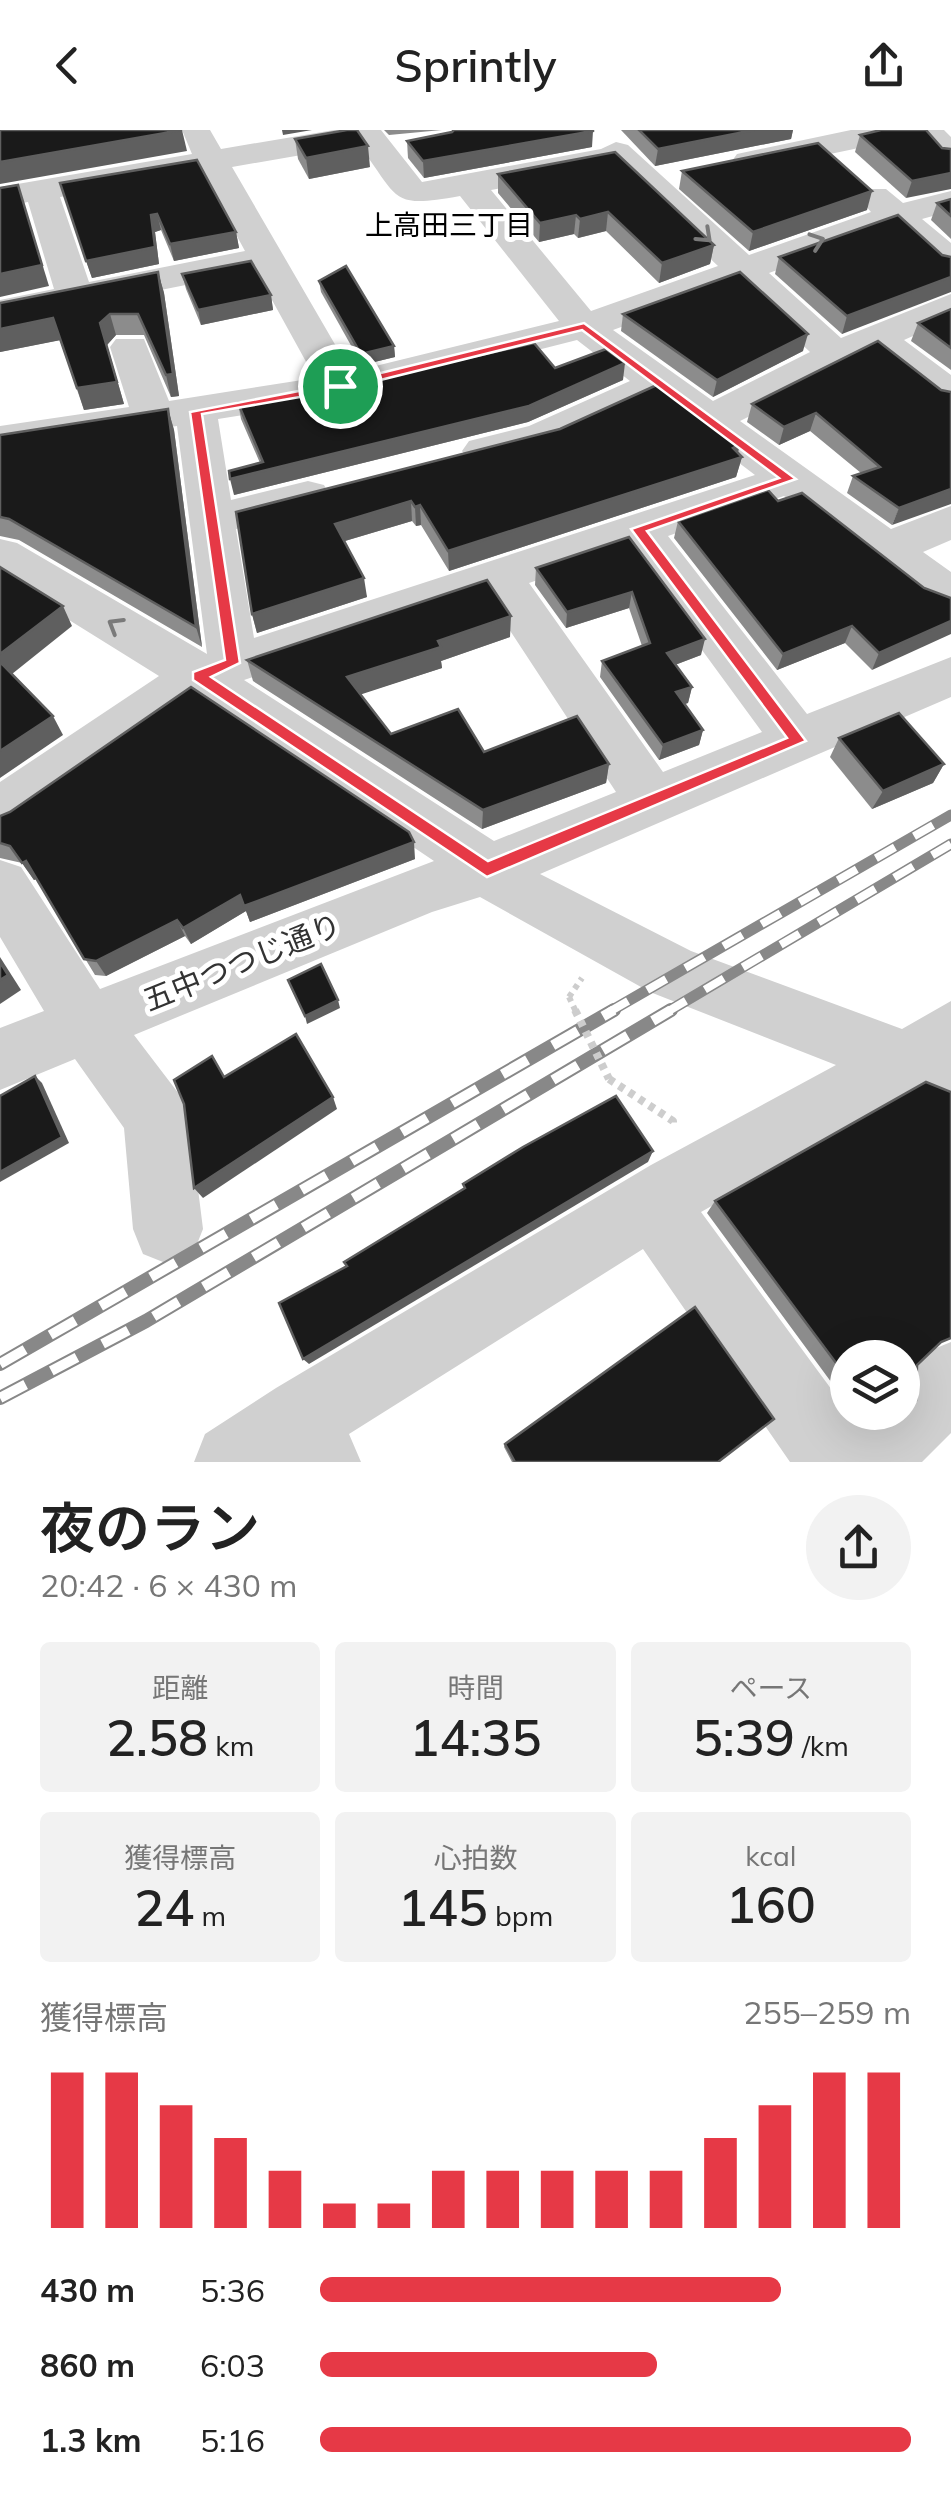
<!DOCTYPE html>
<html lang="ja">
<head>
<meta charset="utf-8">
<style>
	body { margin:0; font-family:Mulish,"Noto Sans JP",sans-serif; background:#f2f2f2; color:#222; height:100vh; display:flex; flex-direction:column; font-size:38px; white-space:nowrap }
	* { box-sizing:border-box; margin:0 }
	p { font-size:32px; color:#767676 }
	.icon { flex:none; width:55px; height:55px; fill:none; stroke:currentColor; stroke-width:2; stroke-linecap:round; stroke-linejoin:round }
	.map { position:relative; height:1332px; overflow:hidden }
	.drawer { display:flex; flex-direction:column; background:#fff; flex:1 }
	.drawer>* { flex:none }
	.fabs { position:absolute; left:830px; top:1210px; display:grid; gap:20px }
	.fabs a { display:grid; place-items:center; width:90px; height:90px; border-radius:50%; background:#fff; box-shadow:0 10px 40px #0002; font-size:50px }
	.pin { position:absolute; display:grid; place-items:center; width:85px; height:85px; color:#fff; margin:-42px; border:5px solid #fff; border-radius:50%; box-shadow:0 2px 10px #0007 }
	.round { display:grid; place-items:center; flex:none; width:105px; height:105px; border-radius:52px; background:#f2f2f2 }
	.headline { display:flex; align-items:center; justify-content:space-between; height:170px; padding:0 40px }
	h1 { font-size:55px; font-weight:600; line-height:75px }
	.stats { display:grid; grid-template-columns:repeat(3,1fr); gap:15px; height:170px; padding:10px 40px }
	.stats div { display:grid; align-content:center; border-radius:10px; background:#f2f2f2; text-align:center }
	.stats b { font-size:50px; font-weight:600 }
	.stats small { font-size:28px; font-weight:400 }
	.stats p { font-size:28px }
	.chart { height:280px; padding:20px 40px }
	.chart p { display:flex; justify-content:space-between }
	.chart svg { width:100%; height:180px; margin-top:10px; stroke:#e63946; stroke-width:6 }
	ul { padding:0 40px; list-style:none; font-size:32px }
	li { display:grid; grid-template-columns:160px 120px 1fr; align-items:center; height:75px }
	li i { height:25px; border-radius:12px; background:#e63946 }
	header { display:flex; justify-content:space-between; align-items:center; height:130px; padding:0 40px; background:#fff; font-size:45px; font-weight:600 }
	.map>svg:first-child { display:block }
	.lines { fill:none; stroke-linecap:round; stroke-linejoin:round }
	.path-far1 { stroke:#cdcdcd; stroke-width:6; stroke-dasharray:5 5; stroke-linecap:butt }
	.path { stroke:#cdcdcd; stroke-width:8; stroke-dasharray:6 6; stroke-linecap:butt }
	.minor { fill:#d0d0d0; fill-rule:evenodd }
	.rail-far1-casing { stroke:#888; stroke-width:11 }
	.rail-casing { stroke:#888; stroke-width:14 }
	.rail-far1 { stroke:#fff; stroke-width:8; stroke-dasharray:22; stroke-linecap:butt }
	.rail { stroke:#fff; stroke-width:10; stroke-dasharray:29; stroke-linecap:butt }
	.path-bridge-far1 { stroke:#cdcdcd; stroke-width:6; stroke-dasharray:5 5; stroke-linecap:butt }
	.path-bridge { stroke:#cdcdcd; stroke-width:8; stroke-dasharray:6 6; stroke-linecap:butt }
	.wall { fill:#8c8c8c }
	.shaded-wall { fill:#5f5f5f }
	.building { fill:#1a1a1a; stroke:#5f5f5f; stroke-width:2.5 }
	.oneway { stroke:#7a7a7a }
	.route { fill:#e63946; stroke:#fff; stroke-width:2.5; fill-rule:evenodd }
	.labels { text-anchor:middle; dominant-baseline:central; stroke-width:10; stroke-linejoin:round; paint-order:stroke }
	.far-neighbourhood-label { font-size:28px; fill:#000; stroke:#fff }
	.street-label { font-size:30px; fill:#333; stroke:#fff }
</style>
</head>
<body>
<header><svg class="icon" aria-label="back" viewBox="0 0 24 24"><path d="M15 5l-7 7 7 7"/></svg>Sprintly<svg class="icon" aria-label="share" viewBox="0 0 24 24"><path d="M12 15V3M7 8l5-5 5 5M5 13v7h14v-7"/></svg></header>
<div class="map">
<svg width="951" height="1332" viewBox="0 0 951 1332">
	<rect width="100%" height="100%" fill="#fff"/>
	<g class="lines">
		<path class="path-far1" d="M569 867 582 848"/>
		<path class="path" d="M609 949 673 991V998"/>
		<g class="minor">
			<path d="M182 0H210L221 19 334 0H381L422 52 601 19 616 12 628 15 749 125 871 82 857 66 862 59H886L903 73 951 61V81L922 89 951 113V143L938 140 891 98 769 143 841 208 951 164V189L904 210 951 245V278L936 274 873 224 740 291 891 399 951 376V410L923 422 951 442V484L934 479 784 366 668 406 807 584 951 527V567L540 744 691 821 902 899 951 871V980L910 963 701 1082 854 1290 862 1282H902V1244L924 1223 951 1212V1303L922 1332H790L643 1119 349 1304 361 1332H194L205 1304 276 1258 651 1035 836 935 650 862 480 767 432 782 134 905 179 964 189 987 203 1099 193 1124 168 1134 143 1124 133 1099 124 998 75 929 0 960V898L44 881 0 807V730L21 737 100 859 434 731 198 572 20 697 0 704V652L159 546 0 447V409L17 413 207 524 177 296 0 324V296L129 277 110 217 116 209H144L169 271 315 248 256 141 0 192V170L54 159 28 72 0 77V57L192 24ZM359 15C400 69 389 79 460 66L559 191 351 242 232 37ZM613 37 718 136 591 181 491 60ZM202 42 245 121 89 152 60 67ZM738 154 810 222 713 271 613 200ZM577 210 630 251 529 296 469 311 462 321 469 331C519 344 610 292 656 270L755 345 254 508 236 399 324 377 330 366 324 355 308 351 231 370 218 289 340 270ZM628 419 762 602 663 642 529 453ZM488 467 616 662 494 711 244 550Z"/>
			<path d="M851 0H944L951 7V35L939 32 912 2 897 10 749 41 737 38 732 31 737 24Z"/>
		</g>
		<defs>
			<g id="rail-far1">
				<path d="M609 882 951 685"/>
				<path d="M667 882 951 714"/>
			</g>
			<g id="rail">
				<path d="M0 1234 614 880"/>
				<path d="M0 1268 146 1191 671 880"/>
			</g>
		</defs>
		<use href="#rail-far1" class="rail-far1-casing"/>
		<use href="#rail" class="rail-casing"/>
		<use href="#rail-far1" class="rail-far1"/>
		<use href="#rail" class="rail"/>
		<path class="path-bridge-far1" d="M569 867 576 882"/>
		<path class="path-bridge" d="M575 880 609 949"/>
	</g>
	<g class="wall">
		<path d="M384 0H442L389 5Z"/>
		<path d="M621 0H793L791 9 655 36Z"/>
		<path d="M452 2 592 17 424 48 408 28 407 11Z"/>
		<path d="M860 5 942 18 906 68 855 22Z"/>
		<path d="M295 9 370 37 309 49 298 29Z"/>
		<path d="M682 41 867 80 749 121 679 59Z"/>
		<path d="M498 44 714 115 710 134 659 153 606 101 578 108 574 104 539 112 498 63Z"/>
		<path d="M60 53 236 102 239 118 174 131 161 100 155 102 159 134 92 148Z"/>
		<path d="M951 69V109L931 90 937 73Z"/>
		<path d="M942 125 842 204 775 144 779 127Z"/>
		<path d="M158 142 164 163 179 266 171 267 144 205H116L107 215 124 274 84 280 60 210 0 222V173Z"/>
		<path d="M182 144 271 165 273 180 201 195 186 159Z"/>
		<path d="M319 151 394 216 395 227 362 235 321 162Z"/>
		<path d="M951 179V240L911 211 918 193Z"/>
		<path d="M623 184 803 221 713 267 621 201Z"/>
		<path d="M555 238 623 250 528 292 234 365 260 333 241 289 238 273Z"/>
		<path d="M941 260 951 262 892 395 847 363 853 346 861 343 810 301 779 315 747 292 752 274Z"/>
		<path d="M168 279 174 300 202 517 19 410 0 406V305Z"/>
		<path d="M740 314 738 323 742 327 736 347 449 441 421 395 416 396 412 391 345 411 367 467 257 503 252 484 236 382Z"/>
		<path d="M778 371 924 458 872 540 845 513 777 540 674 408 678 391Z"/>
		<path d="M629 407 701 525 675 535 692 557 688 573 684 574 703 600 699 615 659 630 600 547 602 531 642 516 629 478 566 498 535 455 536 438Z"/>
		<path d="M510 507 441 531 442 538 360 564 391 604 484 622 609 634 606 653 482 699 253 551 247 530Z"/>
		<path d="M839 608 944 634 933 653 872 679 830 627Z"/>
		<path d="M0 686 415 729 250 792 246 781 191 814 185 806 106 846 95 845 37 749 34 750 22 733 0 728Z"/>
		<path d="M951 962V1209L941 1212 917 1235 916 1270 902 1274V1228H848V1275L707 1083 715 1071Z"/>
		<path d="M505 1314 718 1332H512L504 1317Z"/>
	</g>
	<g class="shaded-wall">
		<path d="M182 0 187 21 0 54V32Z"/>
		<path d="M282 0H312L283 5Z"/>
		<path d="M754 0H793L791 9 655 36 658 19Z"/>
		<path d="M593 1 592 17 424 48 423 31Z"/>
		<path d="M368 16 370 37 309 49 306 28Z"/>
		<path d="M951 43V59L906 68 912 51Z"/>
		<path d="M18 55 49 156 0 167V144Z"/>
		<path d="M872 61 867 80 749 121 753 102Z"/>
		<path d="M608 82 606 101 578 108 580 89Z"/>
		<path d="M157 84 161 100 155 102 159 134 92 148 86 131 151 85Z"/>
		<path d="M576 85 574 104 539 112 540 93Z"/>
		<path d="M236 102 239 118 174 131 170 114Z"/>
		<path d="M714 115 710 134 659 153 662 133Z"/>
		<path d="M158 142 164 163 179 266 171 267 166 245Z"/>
		<path d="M951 147V162L842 204 847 186Z"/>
		<path d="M271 165 273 180 201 195 198 180Z"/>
		<path d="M110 184 116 205 107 215 124 274 84 280 77 258 100 193Z"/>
		<path d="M53 188 61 210 0 222V199Z"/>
		<path d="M808 204 803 221 713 267 717 250Z"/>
		<path d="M394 216 395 227 362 235 361 224Z"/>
		<path d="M625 233 623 250 528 292 234 365 230 349Z"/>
		<path d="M168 279 174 300 202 517 196 497Z"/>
		<path d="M816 283 810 301 779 315 784 297Z"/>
		<path d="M740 314 736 329 742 327 736 347 449 441 448 421Z"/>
		<path d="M951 359V374L892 395 899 378Z"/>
		<path d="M411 371 412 391 338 413 335 394Z"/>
		<path d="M420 375 421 395 416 396 415 377Z"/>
		<path d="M364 448 367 467 257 503 252 484Z"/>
		<path d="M632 462 629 478 566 498 567 482Z"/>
		<path d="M63 476 72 496 7 548 0 536V524Z"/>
		<path d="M511 486 510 507 441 531 442 538 350 568 347 547 438 511Z"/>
		<path d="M951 491V504L872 540 879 523Z"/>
		<path d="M852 496 845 513 777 540 783 524Z"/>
		<path d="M705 509 701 525 664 539 667 523Z"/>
		<path d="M692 557 688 573 673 578 676 562Z"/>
		<path d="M53 586 63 605 0 648V621Z"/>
		<path d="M703 600 699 615 659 630 663 615Z"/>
		<path d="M609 634 606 653 482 699 483 680Z"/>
		<path d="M944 634 933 653 872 679 883 661Z"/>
		<path d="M414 712 415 729 250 792 246 781 191 814 183 798 240 765Z"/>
		<path d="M26 731 38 748 34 750 22 733Z"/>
		<path d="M177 790 185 806 106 846 96 831Z"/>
		<path d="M0 827 21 860 0 874Z"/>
		<path d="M338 870 340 878 307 894 305 886Z"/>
		<path d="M35 946 42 953 69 1013 0 1052V1042Z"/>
		<path d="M333 967 337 979 203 1068 194 1058Z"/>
		<path d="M653 1021 648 1032 309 1234 303 1229Z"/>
	</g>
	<g class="building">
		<path d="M0 0H182L0 32Z"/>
		<path d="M347 0H357L368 16 306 28 295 9Z"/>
		<path d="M454 0H593V1L423 31 407 11 452 2Z"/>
		<path d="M639 0H754L658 19Z"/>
		<path d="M881 0H926L942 18 951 19V43L912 51 860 5Z"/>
		<path d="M818 13 872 61 753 102 682 41Z"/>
		<path d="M615 22 714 115 662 133 608 82 580 89 576 85 540 93 498 44Z"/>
		<path d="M197 30 236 102 170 114 157 84 151 85 155 117 86 131 60 53Z"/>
		<path d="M18 55 42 135 0 144V58Z"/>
		<path d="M951 69V86L937 73Z"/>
		<path d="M898 85 942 125 951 127V147L847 186 779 127Z"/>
		<path d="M251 131 271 165 198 180 182 144Z"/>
		<path d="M346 136 394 216 361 224 319 151Z"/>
		<path d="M158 142 173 244 166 245 138 184H110L100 193 117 252 77 258 53 188 0 199V173Z"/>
		<path d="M740 142 808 204 717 250 623 184Z"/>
		<path d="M951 179V218L918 193Z"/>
		<path d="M878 211 941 260 951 262V359L899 378 853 346 880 337 816 283 784 297 752 274Z"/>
		<path d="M534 213 555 238 606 219 625 233 529 276 230 349 229 341 263 332 238 273 339 257Z"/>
		<path d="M659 254 740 314 733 318 742 327 448 421 420 375 415 377 411 371 335 394 364 448 252 484 236 382 560 299Z"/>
		<path d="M168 279 196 497 9 389 0 387V305Z"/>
		<path d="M768 360 778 371 802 363 924 458 951 468V491L879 523 852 496 783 524 678 391Z"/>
		<path d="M629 407 705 509 667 523 692 557 676 562 703 600 663 615 602 531 650 513 632 462 567 482 536 438Z"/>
		<path d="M0 437 63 476 0 524Z"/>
		<path d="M487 450 511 486 438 511 441 517 347 547 391 604 458 579 484 622 577 586 609 634 483 680 247 530Z"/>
		<path d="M0 532 53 586 0 621Z"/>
		<path d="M191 557 409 702 414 712 244 776 240 765 183 798 177 790 96 831 84 829 26 731 22 733 10 716 0 713V686L10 682Z"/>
		<path d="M899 583 944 634 883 661 839 608Z"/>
		<path d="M0 832 8 845 0 850Z"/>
		<path d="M321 834 338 870 305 886 288 850Z"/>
		<path d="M296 904 333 967 194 1058 184 974 174 950 212 926 224 947Z"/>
		<path d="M35 946 62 1007 0 1042V966Z"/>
		<path d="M926 952 951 962V1208L941 1212 917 1235 916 1270 902 1271V1228H848V1249L715 1071Z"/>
		<path d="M616 966 653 1021 303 1229 279 1173 347 1136 344 1132 465 1058 463 1054 523 1017Z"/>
		<path d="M695 1177 774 1289 718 1332H515L505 1314Z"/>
	</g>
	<defs><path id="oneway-chevron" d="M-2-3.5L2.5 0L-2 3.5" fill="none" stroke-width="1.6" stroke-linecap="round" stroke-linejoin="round" transform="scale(2.5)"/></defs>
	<g class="oneway">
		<use href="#oneway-chevron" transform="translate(705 106) rotate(43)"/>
		<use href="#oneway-chevron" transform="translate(817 111) rotate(-19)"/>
		<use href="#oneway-chevron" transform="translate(115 495) rotate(-149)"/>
	</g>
	<path class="route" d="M584 193 796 349 647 401 806 611 487 747 193 550V542L225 530 190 282 340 253ZM582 200 779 348 631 399 787 608 488 731 211 547 240 533 202 284 340 260Z"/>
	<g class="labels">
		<g class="far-neighbourhood-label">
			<text x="449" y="94">上高田三丁目</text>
		</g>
		<g class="street-label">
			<text transform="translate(242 832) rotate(-22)">五中つつじ通り</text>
		</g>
	</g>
</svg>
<div class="fabs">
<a><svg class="icon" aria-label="layers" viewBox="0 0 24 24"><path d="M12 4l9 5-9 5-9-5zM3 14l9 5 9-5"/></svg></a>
</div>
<div class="pin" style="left:340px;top:256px;background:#1e9e55"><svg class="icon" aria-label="arrive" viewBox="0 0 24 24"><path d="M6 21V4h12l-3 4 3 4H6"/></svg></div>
</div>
<section class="drawer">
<div class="headline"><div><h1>夜のラン</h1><p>20:42 · 6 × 430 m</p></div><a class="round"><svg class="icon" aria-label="share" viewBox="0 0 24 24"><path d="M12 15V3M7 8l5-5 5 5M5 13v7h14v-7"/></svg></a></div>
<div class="stats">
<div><p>距離</p><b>2.58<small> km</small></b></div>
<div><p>時間</p><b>14:35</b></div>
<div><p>ペース</p><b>5:39<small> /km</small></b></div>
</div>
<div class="stats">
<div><p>獲得標高</p><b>24<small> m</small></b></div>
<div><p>心拍数</p><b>145<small> bpm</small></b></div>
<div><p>kcal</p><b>160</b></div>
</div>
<div class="chart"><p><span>獲得標高</span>255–259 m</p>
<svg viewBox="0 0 160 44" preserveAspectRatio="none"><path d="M5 44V6M15 44V6M25 44V14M35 44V22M45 44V30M55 44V38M65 44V38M75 44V30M85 44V30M95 44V30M105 44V30M115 44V30M125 44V22M135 44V14M145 44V6M155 44V6"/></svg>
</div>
<ul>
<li><b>430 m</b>5:36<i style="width:78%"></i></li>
<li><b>860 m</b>6:03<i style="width:57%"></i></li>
<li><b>1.3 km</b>5:16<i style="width:100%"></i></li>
</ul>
</section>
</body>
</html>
